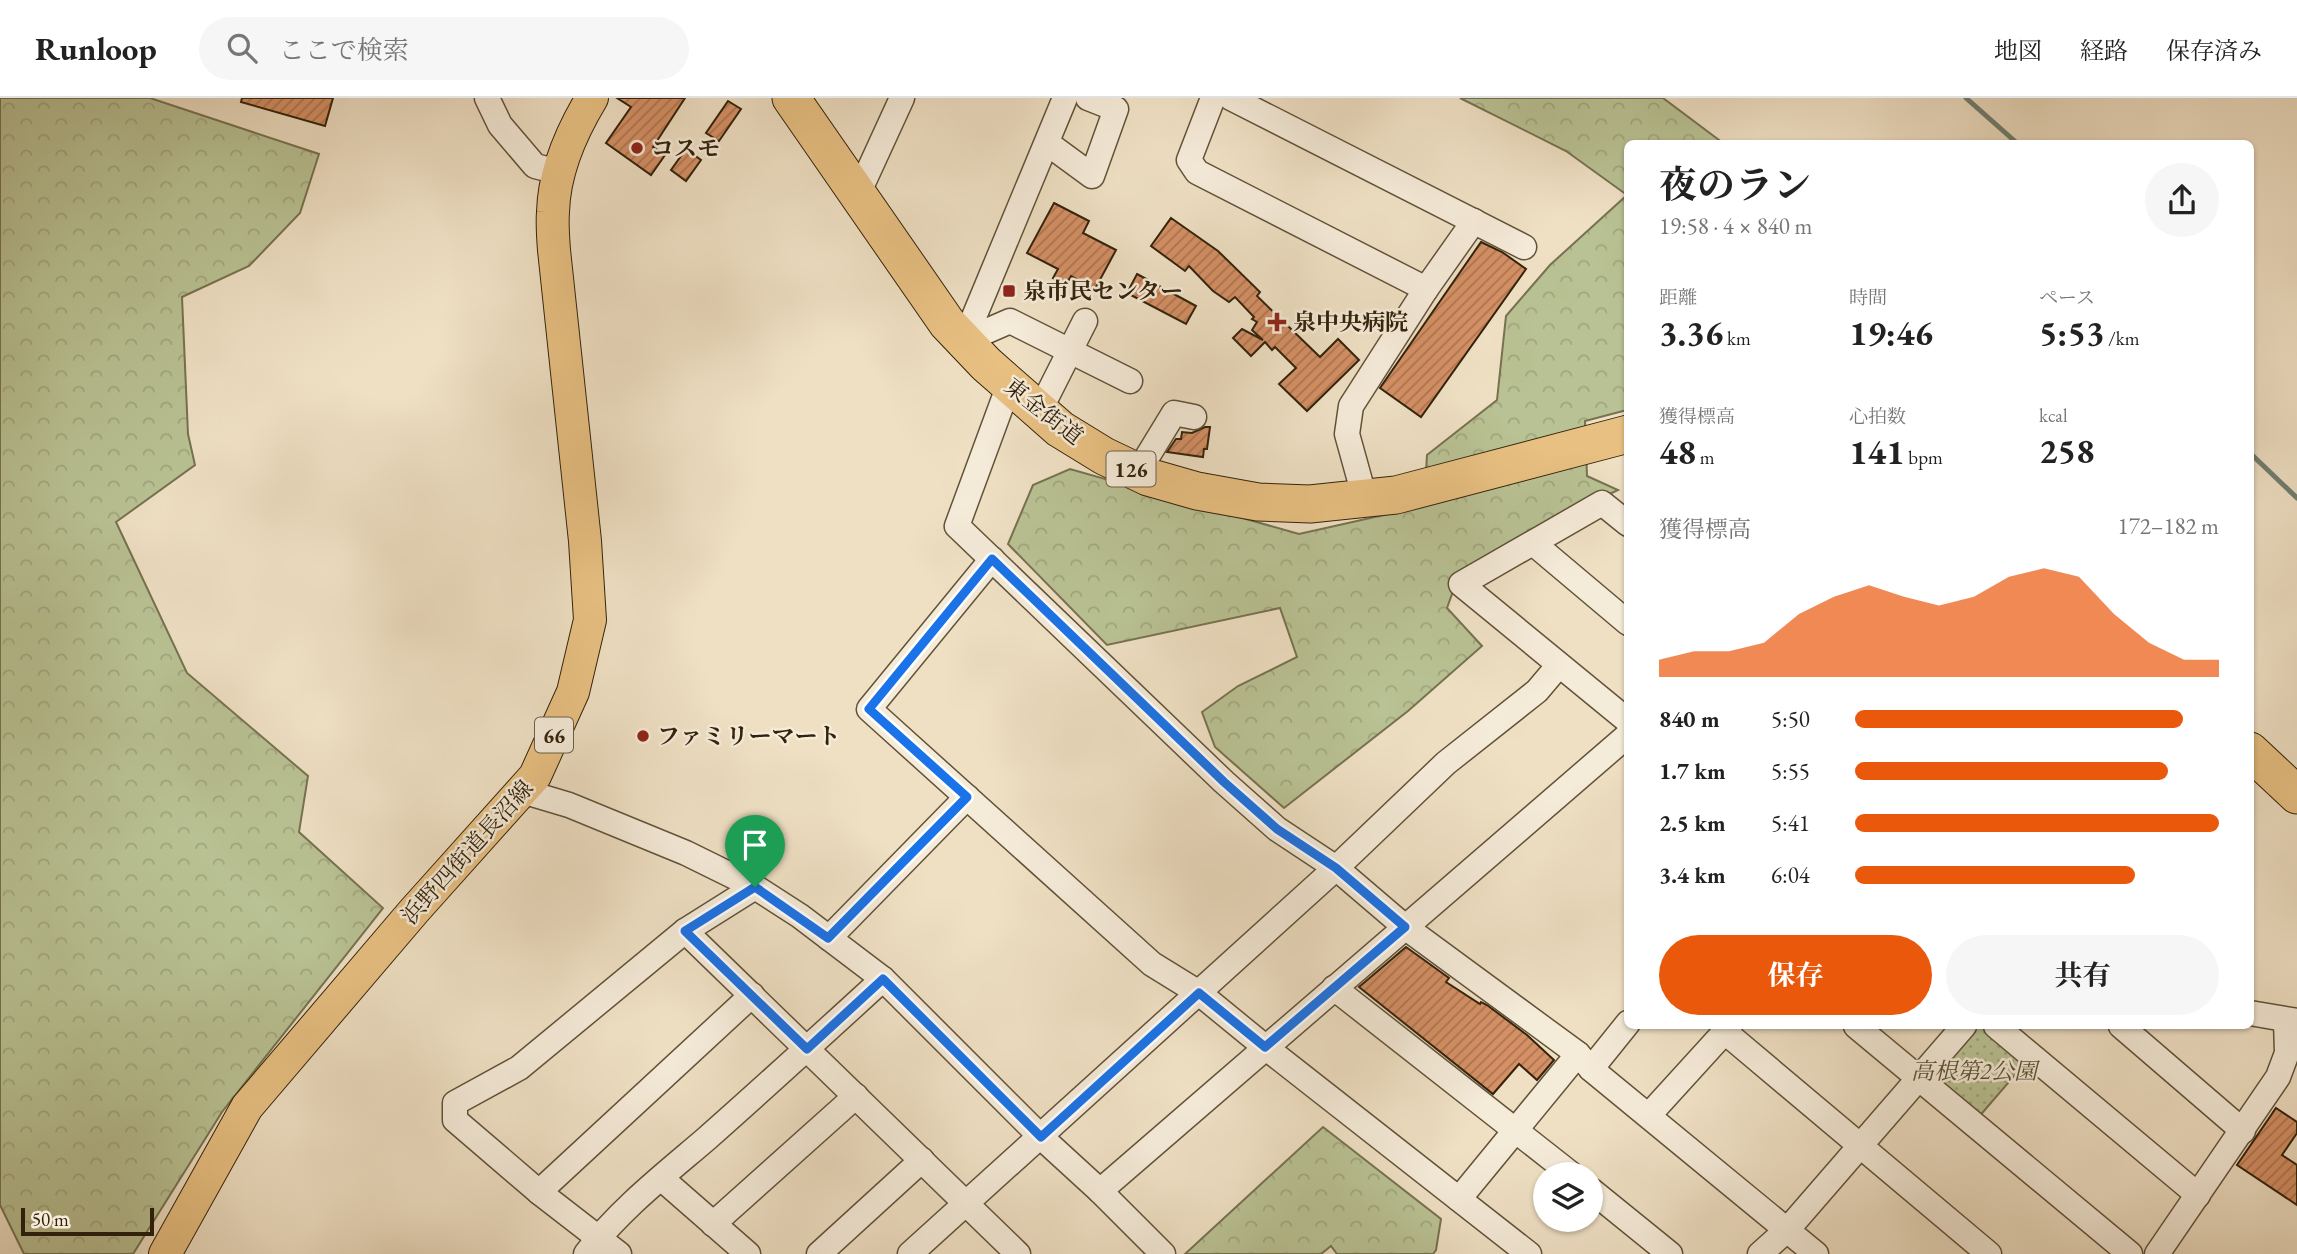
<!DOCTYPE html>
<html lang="ja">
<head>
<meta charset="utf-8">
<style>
	body { margin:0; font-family:"EB Garamond","Noto Serif JP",serif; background:#f6f6f6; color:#222; height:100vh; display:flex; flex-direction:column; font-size:26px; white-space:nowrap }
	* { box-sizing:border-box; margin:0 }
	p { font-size:23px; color:#767676 }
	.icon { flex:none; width:38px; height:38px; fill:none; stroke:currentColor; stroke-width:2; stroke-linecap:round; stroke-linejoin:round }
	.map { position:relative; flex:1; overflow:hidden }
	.panel { position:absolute; left:1624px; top:42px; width:630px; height:889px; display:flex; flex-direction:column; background:#fff; border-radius:10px; box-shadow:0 2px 5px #0004 }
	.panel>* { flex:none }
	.controls { position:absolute; left:1533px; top:1064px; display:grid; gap:14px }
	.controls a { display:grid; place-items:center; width:70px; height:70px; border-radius:50%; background:#fff; box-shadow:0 2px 5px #0004; font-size:35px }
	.scale { position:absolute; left:21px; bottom:18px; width:133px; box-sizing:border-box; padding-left:7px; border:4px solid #32220b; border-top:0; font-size:19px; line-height:24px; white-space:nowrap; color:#32220b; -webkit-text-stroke:5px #f5ebd9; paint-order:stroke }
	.pin { position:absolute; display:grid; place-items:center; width:60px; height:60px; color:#fff; margin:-72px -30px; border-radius:50% 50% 50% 0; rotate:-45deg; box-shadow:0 0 7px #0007 }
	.pin .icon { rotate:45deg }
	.round { display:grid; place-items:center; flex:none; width:74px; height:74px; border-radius:37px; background:#f6f6f6 }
	.headline { display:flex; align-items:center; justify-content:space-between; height:119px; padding:0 35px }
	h1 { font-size:38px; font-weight:700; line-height:52px }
	.stats { display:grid; grid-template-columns:repeat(3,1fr); gap:10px; height:119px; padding:7px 35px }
	.stats div { display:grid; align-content:center }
	.stats b { font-size:35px; font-weight:700 }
	.stats small { font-size:19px; font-weight:400 }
	.stats p { font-size:19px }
	.chart { height:196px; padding:14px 35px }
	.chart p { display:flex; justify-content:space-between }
	.chart svg { width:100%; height:126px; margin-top:7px; fill:#ea580c; opacity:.7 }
	.button { display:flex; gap:14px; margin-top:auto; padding:14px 35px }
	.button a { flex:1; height:80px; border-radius:42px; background:#ea580c; color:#fff; font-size:28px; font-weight:700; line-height:80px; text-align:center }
	.button a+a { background:#f6f6f6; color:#222 }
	ul { padding:0 35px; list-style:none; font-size:23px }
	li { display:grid; grid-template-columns:112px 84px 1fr; align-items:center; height:52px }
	li i { height:18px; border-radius:9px; background:#ea580c }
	header { display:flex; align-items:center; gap:42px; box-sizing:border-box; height:98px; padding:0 35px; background:#fff; border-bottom:2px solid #e0e0e0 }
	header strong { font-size:33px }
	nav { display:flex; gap:38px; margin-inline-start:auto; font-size:24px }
	.search { width:490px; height:63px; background:#f6f6f6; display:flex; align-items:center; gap:18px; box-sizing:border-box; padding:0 24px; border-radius:38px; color:#767676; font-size:26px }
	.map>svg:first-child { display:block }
	.forest { fill:url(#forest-crowns); stroke:#767250; stroke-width:2 }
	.park { fill:url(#park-dots); stroke:#767250; stroke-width:2 }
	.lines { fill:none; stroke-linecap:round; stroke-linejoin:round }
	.stream { stroke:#707f72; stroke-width:5 }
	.building { fill:url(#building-hatch); stroke:#32220b; stroke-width:2 }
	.minor-casing { stroke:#615239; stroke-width:27 }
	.major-casing { stroke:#32220b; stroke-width:34 }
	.highway-casing { stroke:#32220b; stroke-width:39 }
	.minor { stroke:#f5ebd9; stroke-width:24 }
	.major { stroke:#e8c082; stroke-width:32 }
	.highway { stroke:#e8c082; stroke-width:37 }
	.route-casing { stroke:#fff; stroke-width:14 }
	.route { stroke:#1a73e8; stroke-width:9 }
	.poi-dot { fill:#8f2418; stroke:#f5ebd9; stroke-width:2.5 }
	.labels { text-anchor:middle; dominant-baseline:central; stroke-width:5; stroke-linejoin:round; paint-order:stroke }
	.shield { fill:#f5ebd9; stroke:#6c5e49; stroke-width:2 }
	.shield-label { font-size:21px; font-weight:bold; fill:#32220b }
	.poi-label { font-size:23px; font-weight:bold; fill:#32220b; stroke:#f5ebd9; text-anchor:start }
	.street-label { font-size:23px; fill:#32220b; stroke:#f5ebd9 }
	.park-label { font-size:23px; font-style:italic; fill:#5a5234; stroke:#f5ebd9 }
</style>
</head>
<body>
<header>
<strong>Runloop</strong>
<div class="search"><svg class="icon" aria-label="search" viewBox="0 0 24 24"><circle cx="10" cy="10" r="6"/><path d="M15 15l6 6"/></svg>ここで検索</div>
<nav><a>地図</a><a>経路</a><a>保存済み</a></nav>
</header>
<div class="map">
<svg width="2297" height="1156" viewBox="0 0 2297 1156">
	<defs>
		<pattern id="forest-crowns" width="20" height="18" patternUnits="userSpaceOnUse" patternTransform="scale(1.75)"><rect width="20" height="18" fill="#b9c294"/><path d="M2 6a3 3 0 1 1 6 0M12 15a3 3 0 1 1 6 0" fill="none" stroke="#a0a67e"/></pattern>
		<pattern id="park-dots" width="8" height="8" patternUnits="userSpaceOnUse" patternTransform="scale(1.75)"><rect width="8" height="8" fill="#b9c294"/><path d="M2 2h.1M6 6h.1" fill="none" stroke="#a0a67e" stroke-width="1.8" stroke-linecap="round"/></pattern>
		<pattern id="building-hatch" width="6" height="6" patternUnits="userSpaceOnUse" patternTransform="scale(1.75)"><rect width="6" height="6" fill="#d59065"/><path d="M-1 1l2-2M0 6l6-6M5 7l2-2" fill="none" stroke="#ad7551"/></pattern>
	</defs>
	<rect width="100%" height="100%" fill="#efe0c4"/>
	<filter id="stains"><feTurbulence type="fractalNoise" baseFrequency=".00286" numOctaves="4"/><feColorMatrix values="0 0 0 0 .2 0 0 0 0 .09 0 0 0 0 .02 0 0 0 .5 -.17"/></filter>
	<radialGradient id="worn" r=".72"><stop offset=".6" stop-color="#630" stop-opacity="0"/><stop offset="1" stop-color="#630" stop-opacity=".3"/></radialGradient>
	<g class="forest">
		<path d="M0 0H150L319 56 300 115 249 168 182 199 188 336 195 367 116 424 187 575 308 678 299 734 383 810 222 1014 133 1156H24L0 1107Z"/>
		<path d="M1460 0H1663L1723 45 1628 46 1627 312 1585 323 1587 378 1618 392 1503 448 1460 474 1447 510 1482 548 1408 613 1284 710 1215 649 1202 614 1238 588 1297 559 1280 510 1107 547 1008 446 1033 387 1070 371 1299 436 1424 408 1427 357 1497 302 1506 218 1550 167 1627 97 1566 53Z"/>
		<path d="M1323 1029 1441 1121 1436 1152 1433 1156H1337L1331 1148 1321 1156H1185Z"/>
	</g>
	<path class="park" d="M1969 928H1984L2027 963 1977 1021 1926 977Z"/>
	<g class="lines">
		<g class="stream">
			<path d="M1966 0 2018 46"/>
			<path d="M2250 355 2297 400"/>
		</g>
	</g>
	<g class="building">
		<path d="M242 0H333L325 28 241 4Z"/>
		<path d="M617 0H685L653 49 665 57 651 77 606 45 631 9Z"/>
		<path d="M728 3 741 11 719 43 706 35Z"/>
		<path d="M686 51 701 62 686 83 671 72Z"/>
		<path d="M1054 105 1089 123 1083 135 1116 152 1095 191 1071 178 1066 187 1053 180 1058 171 1027 155Z"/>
		<path d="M1171 120 1218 153 1260 194 1257 198 1320 259 1338 241 1359 262 1307 313 1279 286 1296 270 1275 249 1272 252 1265 244 1251 258 1233 240 1242 231 1263 242 1252 232 1257 224 1252 221 1254 219 1235 199 1229 204 1213 193 1189 168 1185 173 1151 148Z"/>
		<path d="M1481 144 1502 154 1526 171 1421 319 1380 290Z"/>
		<path d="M1137 176 1196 208 1186 226 1127 195Z"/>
		<path d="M1205 329H1210L1207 351H1204L1203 359 1167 354 1176 341H1181L1182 334 1192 335Z"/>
		<path d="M1406 849 1449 880 1446 884 1480 906 1481 904 1487 907 1527 937 1554 962 1537 982 1519 966 1493 996 1359 889Z"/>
		<path d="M2276 1010 2297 1024V1035L2282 1057 2297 1067V1107L2237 1067Z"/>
	</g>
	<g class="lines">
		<defs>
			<g id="minor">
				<path d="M487 0 500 27 535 68 559 74"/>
				<path d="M1065 0 964 243 1010 223 1130 283"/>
				<path d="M1213 0 1189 62 1197 74 1426 191"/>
				<path d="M1231 0 1524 149"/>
				<path d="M1047 45 1092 78 1116 11 1088 0"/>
				<path d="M858 96 902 0"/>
				<path d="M1009 287 957 428 1224 684 1277 731 1336 770 1405 829 1578 956 1591 971 1816 1156"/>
				<path d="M1039 314 1085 223"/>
				<path d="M1138 374 1174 315 1194 319"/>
				<path d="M1365 401 1347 336 1351 308 1426 191 1474 123"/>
				<path d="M1628 426 1602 405 1461 486 1628 623"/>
				<path d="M1533 445 1628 525"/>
				<path d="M992 461 869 611 1152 866 1199 895 1265 949 1529 1156"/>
				<path d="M522 693 569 707 686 755 755 789 800 818 883 881 1041 1039 1100 1093 1163 1156"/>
				<path d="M685 833 1018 1156"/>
				<path d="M829 840 967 699"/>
				<path d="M1334 890 1571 1076"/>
				<path d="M2250 915 2297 923"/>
				<path d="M1856 928 2130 1156"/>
				<path d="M1996 928 2198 1097"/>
				<path d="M2121 928 2243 1033"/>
				<path d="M1725 934 1989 1156"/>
				<path d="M1591 971 1628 925"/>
				<path d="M1649 1017 1730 928"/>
				<path d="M661 1080 748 1156"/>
				<path d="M1591 1092 1670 1156"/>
				<path d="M1100 1093 1628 637"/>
				<path d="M539 1094 752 897"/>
				<path d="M1459 1101 1578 956"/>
				<path d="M713 1126 856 998"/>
				<path d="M586 1156C618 1113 664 1077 705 1042 765 989 824 935 883 881"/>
				<path d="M619 1156 539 1094 455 1022V1005L519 970 685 833 755 789"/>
				<path d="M819 1156 922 1062"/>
				<path d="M910 1156 1336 770 1446 665 1537 593 1559 567"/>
				<path d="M1760 1156 1788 1131 1964 928"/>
				<path d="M2157 1156 2278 979 2287 955 2286 922"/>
			</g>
			<path id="major" d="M165 1156 247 1009 414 813 535 678 573 594 590 522 585 443 554 152C553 139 552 126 553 114 554 74 572 33 592 0"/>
			<g id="highway">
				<path d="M791 0 947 225 986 266 1060 331 1104 358 1148 379 1197 393 1258 404 1310 406 1396 397 1628 336"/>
				<path d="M2250 653 2297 697"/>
			</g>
		</defs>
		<use href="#minor" class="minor-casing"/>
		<use href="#major" class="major-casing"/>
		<use href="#highway" class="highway-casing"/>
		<use href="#minor" class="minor"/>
		<use href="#major" class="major"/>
		<use href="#highway" class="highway"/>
	</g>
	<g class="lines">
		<defs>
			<path id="route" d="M992 461 1224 684 1277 731 1336 770 1405 829 1265 949 1199 895 1041 1039 883 881 807 951 685 833 755 789 828 840 967 699 869 611Z"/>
		</defs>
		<use href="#route" class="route-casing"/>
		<use href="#route" class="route"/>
	</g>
	<g class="poi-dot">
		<circle cx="637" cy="50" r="7"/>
		<rect x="1002" y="186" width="14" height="14" rx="3.5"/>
		<path d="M1273.5 213.5h7v7h7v7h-7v7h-7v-7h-7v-7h7z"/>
		<circle cx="643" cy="638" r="7"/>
	</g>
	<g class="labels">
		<g class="shield">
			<rect x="1106.5" y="353.5" width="49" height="35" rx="5"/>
			<rect x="535" y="619.5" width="38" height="35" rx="5"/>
		</g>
		<g class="shield-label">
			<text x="1131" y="371">126</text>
			<text x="554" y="637">66</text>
		</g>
		<g class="poi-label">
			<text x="651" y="50">コスモ</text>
			<text x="1023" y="193">泉市民センター</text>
			<text x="1293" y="224">泉中央病院</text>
			<text x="657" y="638">ファミリーマート</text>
		</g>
		<g class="street-label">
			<text transform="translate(1044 313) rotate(38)">東金街道</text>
			<text transform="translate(467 754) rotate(-48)">浜野四街道長沼線</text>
		</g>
		<g class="park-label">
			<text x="1974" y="973">高根第2公園</text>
		</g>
	</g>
	<rect width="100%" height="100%" filter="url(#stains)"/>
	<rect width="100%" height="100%" fill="url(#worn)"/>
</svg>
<div class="controls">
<a><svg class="icon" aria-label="layers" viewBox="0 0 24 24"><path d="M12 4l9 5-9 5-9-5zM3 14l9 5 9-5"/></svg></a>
</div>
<div class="scale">50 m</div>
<div class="pin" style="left:755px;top:789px;background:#1e9e55"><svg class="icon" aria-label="arrive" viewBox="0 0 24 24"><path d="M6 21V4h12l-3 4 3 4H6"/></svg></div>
<section class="panel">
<div class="headline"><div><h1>夜のラン</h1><p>19:58 · 4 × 840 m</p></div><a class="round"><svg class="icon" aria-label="share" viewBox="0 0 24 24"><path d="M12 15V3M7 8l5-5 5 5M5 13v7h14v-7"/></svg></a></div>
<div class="stats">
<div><p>距離</p><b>3.36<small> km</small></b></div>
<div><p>時間</p><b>19:46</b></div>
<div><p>ペース</p><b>5:53<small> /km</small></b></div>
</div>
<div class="stats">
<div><p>獲得標高</p><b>48<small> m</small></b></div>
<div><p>心拍数</p><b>141<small> bpm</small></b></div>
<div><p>kcal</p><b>258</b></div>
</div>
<div class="chart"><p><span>獲得標高</span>172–182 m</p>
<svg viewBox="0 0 160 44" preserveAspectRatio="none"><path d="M0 44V38L10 35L20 35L30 32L40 22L50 16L60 12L70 16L80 19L90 16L100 9L110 6L120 9L130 22L140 32L150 38L160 38V44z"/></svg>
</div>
<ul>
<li><b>840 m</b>5:50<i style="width:90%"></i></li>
<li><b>1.7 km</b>5:55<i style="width:86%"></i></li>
<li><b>2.5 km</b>5:41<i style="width:100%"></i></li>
<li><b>3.4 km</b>6:04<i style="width:77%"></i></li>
</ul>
<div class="button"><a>保存</a><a>共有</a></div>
</section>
</div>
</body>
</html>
